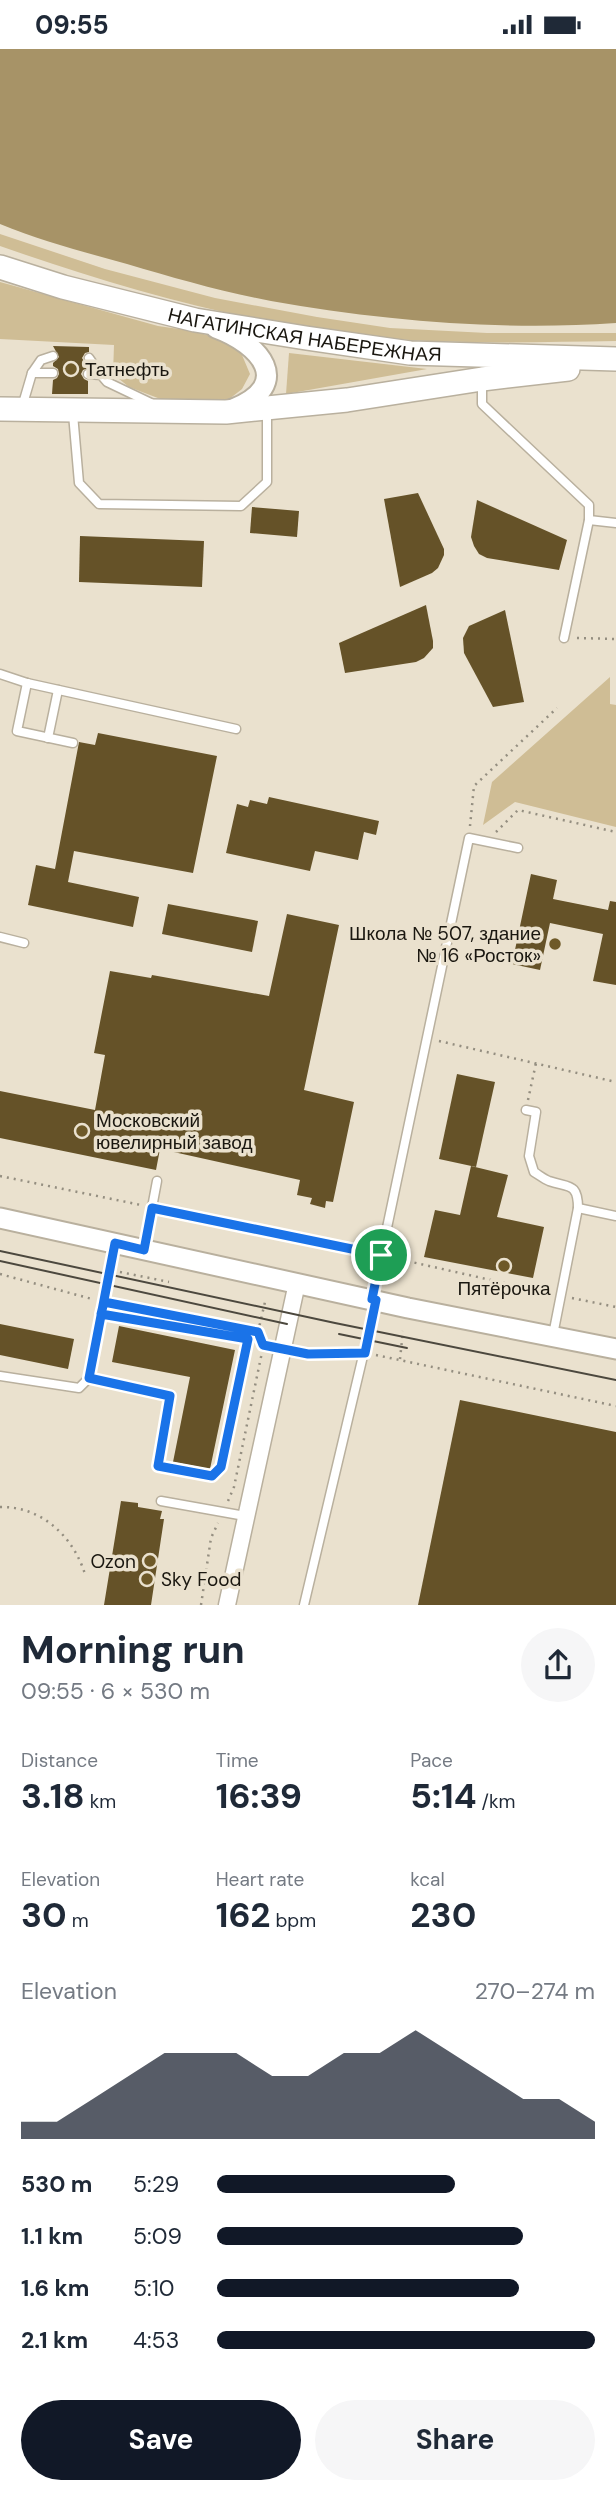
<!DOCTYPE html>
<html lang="en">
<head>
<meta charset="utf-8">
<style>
	body { margin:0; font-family:"DM Sans",sans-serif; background:#f6f6f7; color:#1f2937; height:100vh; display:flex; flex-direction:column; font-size:26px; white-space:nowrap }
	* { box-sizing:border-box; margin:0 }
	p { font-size:23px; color:#747a83 }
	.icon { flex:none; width:38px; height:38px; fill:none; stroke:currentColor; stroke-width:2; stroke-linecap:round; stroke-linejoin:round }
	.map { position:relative; height:1556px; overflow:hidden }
	.drawer { display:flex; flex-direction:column; background:#fff; flex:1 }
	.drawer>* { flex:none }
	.pin { position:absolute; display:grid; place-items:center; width:60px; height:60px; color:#fff; margin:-30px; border:4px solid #fff; border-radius:50%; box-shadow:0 2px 7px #0007 }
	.round { display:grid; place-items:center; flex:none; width:74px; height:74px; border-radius:37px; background:#f6f6f7 }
	.headline { display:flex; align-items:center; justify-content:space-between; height:119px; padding:0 21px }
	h1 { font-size:38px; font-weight:700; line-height:52px }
	.stats { display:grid; grid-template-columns:repeat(3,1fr); gap:10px; height:119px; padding:7px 21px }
	.stats div { display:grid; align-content:center }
	.stats b { font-size:35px; font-weight:700 }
	.stats small { font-size:19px; font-weight:400 }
	.stats p { font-size:19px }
	.chart { height:196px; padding:14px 21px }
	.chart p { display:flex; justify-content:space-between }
	.chart svg { width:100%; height:126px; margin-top:7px; fill:#111827; opacity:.7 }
	.cta { display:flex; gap:14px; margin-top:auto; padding:14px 21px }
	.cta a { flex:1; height:80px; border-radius:42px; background:#111827; color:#fff; font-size:28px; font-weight:700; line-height:80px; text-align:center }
	.cta a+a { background:#f6f6f7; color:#1f2937 }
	ul { padding:0 21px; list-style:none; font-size:23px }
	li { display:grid; grid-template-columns:112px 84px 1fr; align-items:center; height:52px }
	li i { height:18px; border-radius:9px; background:#111827 }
	.status { display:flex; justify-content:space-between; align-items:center; height:49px; padding:0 35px; background:#fff; direction:ltr }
	.status svg { height:19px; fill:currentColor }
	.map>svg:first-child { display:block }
	.green { fill:#cfbd95 }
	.water { fill:#a79367 }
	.building { fill:#655228 }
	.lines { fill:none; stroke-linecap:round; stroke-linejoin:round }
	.service-casing { stroke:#b9b09e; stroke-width:11 }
	.minor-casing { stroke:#b9b09e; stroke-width:19 }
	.tertiary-casing { stroke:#b9b09e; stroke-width:23 }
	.secondary-casing { stroke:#b9b09e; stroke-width:26 }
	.path { stroke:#948e80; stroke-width:2.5; stroke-dasharray:2 5; stroke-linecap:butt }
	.service { stroke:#fff; stroke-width:8 }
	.minor { stroke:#fff; stroke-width:16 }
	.tertiary { stroke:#fff; stroke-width:19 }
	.secondary { stroke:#fff; stroke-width:23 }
	.tram { stroke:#4c483e; stroke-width:2 }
	.route-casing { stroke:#fff; stroke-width:14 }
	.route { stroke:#1a73e8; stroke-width:9 }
	.poi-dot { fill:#6e5928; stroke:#eae1ce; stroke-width:2.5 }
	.labels { text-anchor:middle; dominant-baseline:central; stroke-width:7; stroke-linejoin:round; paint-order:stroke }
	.street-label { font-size:19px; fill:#1a1710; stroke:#eae1ce }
	.poi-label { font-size:19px; fill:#1a1710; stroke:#eae1ce; text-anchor:start }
</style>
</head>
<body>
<div class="status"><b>09:55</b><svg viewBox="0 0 49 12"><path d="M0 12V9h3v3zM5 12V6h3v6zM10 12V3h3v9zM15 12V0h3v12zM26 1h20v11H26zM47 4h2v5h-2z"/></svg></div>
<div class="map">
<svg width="616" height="1556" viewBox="0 0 616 1556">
	<rect width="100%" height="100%" fill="#eae1ce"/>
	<g class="green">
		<path d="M0 185 105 220 215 249 317 268 390 279 487 284H616V292C547 293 478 295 409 291 270 282 131 243 0 197Z"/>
		<path d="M0 233 158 277 193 282 228 292 242 306 250 325 242 340 228 351H163L129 338 113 325 114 296 0 290Z"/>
		<path d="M289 304 427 320 286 345Z"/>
		<path d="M610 628V655L616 656V778L515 753 483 776 492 733Z"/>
	</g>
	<path class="water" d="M0 0H616V274C502 282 384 272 271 252 223 243 174 229 127 215 84 203 41 192 0 175Z"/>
	<g class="building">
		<path d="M53 297 89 298V303L85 304 82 309 88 319 83 321 81 325 84 330 88 332V345H52L53 331 57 329 59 325 58 320 53 317V314L59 308Z"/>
		<path d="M418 444 444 500V506L438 519 432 524 400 538 384 450Z"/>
		<path d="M477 451 567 491 559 521 487 509 479 505 474 497 471 488Z"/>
		<path d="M252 458 299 462 297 488 250 484Z"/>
		<path d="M80 487 204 492 202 538 79 533Z"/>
		<path d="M426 556 433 592V599L424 609 416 613 345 624 339 594Z"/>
		<path d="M505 561 524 653 493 658 464 604 463 589 469 577Z"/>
		<path d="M98 684 217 707 193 824 74 802 68 833 139 848 133 878 28 856 36 816 55 820 79 693 95 696Z"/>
		<path d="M269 748 379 772 376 786 364 783 358 811 315 802 310 822 226 804 237 755 248 758 250 751 267 755Z"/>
		<path d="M531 825 557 831 553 850 608 861 610 852 616 853V936L593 932 603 885 550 874 540 921 512 915Z"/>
		<path d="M168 855 258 872 252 903 162 885Z"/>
		<path d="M287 865 339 876 304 1041 354 1053 333 1153 326 1152 325 1159 310 1155 312 1149 297 1146 300 1131 160 1100 156 1121 0 1089V1042L95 1061 105 1006 94 1004 110 922 151 929 152 926 269 947Z"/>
		<path d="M457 1025 495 1033 476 1118 439 1110Z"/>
		<path d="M471 1117 508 1126 497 1168 544 1178 533 1229 424 1208 435 1161 460 1166Z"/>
		<path d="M0 1275 74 1290 68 1320 0 1306Z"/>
		<path d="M119 1277 235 1301 210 1420 173 1413 190 1328 112 1313Z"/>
		<path d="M460 1351 616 1383V1556H418Z"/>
		<path d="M121 1452 138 1454V1458L162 1462 160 1470H164L151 1556H104Z"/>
	</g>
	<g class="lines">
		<defs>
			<g id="service">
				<path d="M89 309 101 326"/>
				<path d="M32 324 41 311 53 307"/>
				<path d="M88 325 101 326 107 333 151 354"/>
				<path d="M482 333V355L589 456V471L564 589"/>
				<path d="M22 358 32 324H53"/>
				<path d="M73 365 79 434 99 455 241 457 267 433V362"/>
				<path d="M589 471 616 474"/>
				<path d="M0 625 27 634 236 680"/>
				<path d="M27 634 17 682 73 694"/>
				<path d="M48 689 58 641"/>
				<path d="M0 888 24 894"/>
				<path d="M526 1061 536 1063 529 1107 534 1123C539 1126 544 1130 549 1132 568 1139 578 1133 578 1159L553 1286"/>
				<path d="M578 1159 616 1167"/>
				<path d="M144 1201 157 1132"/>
				<path d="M372 1250 469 789 518 799"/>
				<path d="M101 1265 248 1290 221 1418 212 1427 158 1417 170 1347 89 1329 115 1194"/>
				<path d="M0 1327 79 1339 89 1329"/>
				<path d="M161 1452 245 1467"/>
				<path d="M304 1556 376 1252"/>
			</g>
			<path id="minor" d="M227 1556 297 1234"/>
			<g id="tertiary">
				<path d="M216 279C260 295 295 335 233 360"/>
				<path d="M0 1169 408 1259 616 1300"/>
			</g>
			<g id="secondary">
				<path id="s1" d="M0 218 63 238 195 271 306 289 410 304 616 310"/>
				<path d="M0 360 226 363 347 351 482 330 568 320"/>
			</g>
		</defs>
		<use href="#service" class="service-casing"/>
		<use href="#minor" class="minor-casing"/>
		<use href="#tertiary" class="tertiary-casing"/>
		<use href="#secondary" class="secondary-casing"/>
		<g class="path">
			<path d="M577 589 616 590"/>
			<path d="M470 777 474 737 557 659"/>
			<path d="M496 783 518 761 616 783"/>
			<path d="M439 992 616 1033"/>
			<path d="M528 1051 536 1014"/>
			<path d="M0 1127 141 1156"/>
			<path d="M164 1161 370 1204"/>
			<path d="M394 1209 548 1244"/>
			<path d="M120 1223 169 1233"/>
			<path d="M0 1225 92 1250"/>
			<path d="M572 1249 616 1258"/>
			<path d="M258 1283 265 1253"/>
			<path d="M300 1303 352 1304"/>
			<path d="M376 1306 616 1357"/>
			<path d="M400 1310 403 1282"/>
			<path d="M228 1452 234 1438 261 1308 263 1296 259 1294"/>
			<path d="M0 1458C41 1457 73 1487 85 1525"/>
			<path d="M201 1556 211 1489 218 1474"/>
		</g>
		<use href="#service" class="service"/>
		<use href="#minor" class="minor"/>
		<use href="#tertiary" class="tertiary"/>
		<use href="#secondary" class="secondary"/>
		<g class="tram">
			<path d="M0 1202 335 1274 616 1331"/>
			<path d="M0 1212 287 1275"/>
			<path d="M339 1285 407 1299"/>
		</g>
	</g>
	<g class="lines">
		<defs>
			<path id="route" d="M381 1206 152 1159 144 1201 115 1194 89 1329 170 1347 158 1417 212 1427 221 1418 248 1290 101 1265 104 1253 258 1283 263 1296 308 1305 365 1304 376 1251 372 1250 381 1206"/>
		</defs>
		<use href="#route" class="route-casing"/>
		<use href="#route" class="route"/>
	</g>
	<g class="poi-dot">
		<circle cx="71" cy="320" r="7"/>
		<circle cx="555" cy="895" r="7"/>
		<circle cx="82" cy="1082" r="7"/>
		<circle cx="504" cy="1217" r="7"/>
		<circle cx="150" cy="1512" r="7"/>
		<circle cx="147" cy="1530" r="7"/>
	</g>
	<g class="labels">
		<g class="street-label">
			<text stroke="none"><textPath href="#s1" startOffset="313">НАГАТИНСКАЯ НАБЕРЕЖНАЯ</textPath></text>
		</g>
		<g class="poi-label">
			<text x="85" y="320">Татнефть</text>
			<text x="541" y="884" text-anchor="end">Школа № 507, здание<tspan x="541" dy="22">№ 16 «Росток»</tspan></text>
			<text x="96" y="1071">Московский<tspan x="96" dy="22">ювелирный завод</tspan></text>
			<text x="504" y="1239" text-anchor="middle">Пятёрочка</text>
			<text x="136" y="1512" text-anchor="end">Ozon</text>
			<text x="161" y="1530">Sky Food</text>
		</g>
	</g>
</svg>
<div class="pin" style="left:381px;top:1206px;background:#1e9e55"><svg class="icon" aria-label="arrive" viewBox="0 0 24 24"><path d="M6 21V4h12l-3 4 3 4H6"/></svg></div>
</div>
<section class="drawer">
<div class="headline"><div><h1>Morning run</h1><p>09:55 · 6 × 530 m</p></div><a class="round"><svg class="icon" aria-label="share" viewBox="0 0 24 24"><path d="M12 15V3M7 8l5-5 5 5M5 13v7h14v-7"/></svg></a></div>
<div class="stats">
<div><p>Distance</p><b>3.18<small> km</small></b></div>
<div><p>Time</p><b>16:39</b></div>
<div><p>Pace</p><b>5:14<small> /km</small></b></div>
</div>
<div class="stats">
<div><p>Elevation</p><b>30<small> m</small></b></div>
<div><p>Heart rate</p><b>162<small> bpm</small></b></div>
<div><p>kcal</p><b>230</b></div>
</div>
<div class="chart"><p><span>Elevation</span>270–274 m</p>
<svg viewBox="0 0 160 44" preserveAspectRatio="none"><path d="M0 44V38L10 38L20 30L30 22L40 14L50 14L60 14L70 22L80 22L90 14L100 14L110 6L120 14L130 22L140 30L150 30L160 38V44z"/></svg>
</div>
<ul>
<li><b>530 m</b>5:29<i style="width:63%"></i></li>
<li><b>1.1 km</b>5:09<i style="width:81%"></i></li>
<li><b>1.6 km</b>5:10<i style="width:80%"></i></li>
<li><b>2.1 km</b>4:53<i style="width:100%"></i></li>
</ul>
<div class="cta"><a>Save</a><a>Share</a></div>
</section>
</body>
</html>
